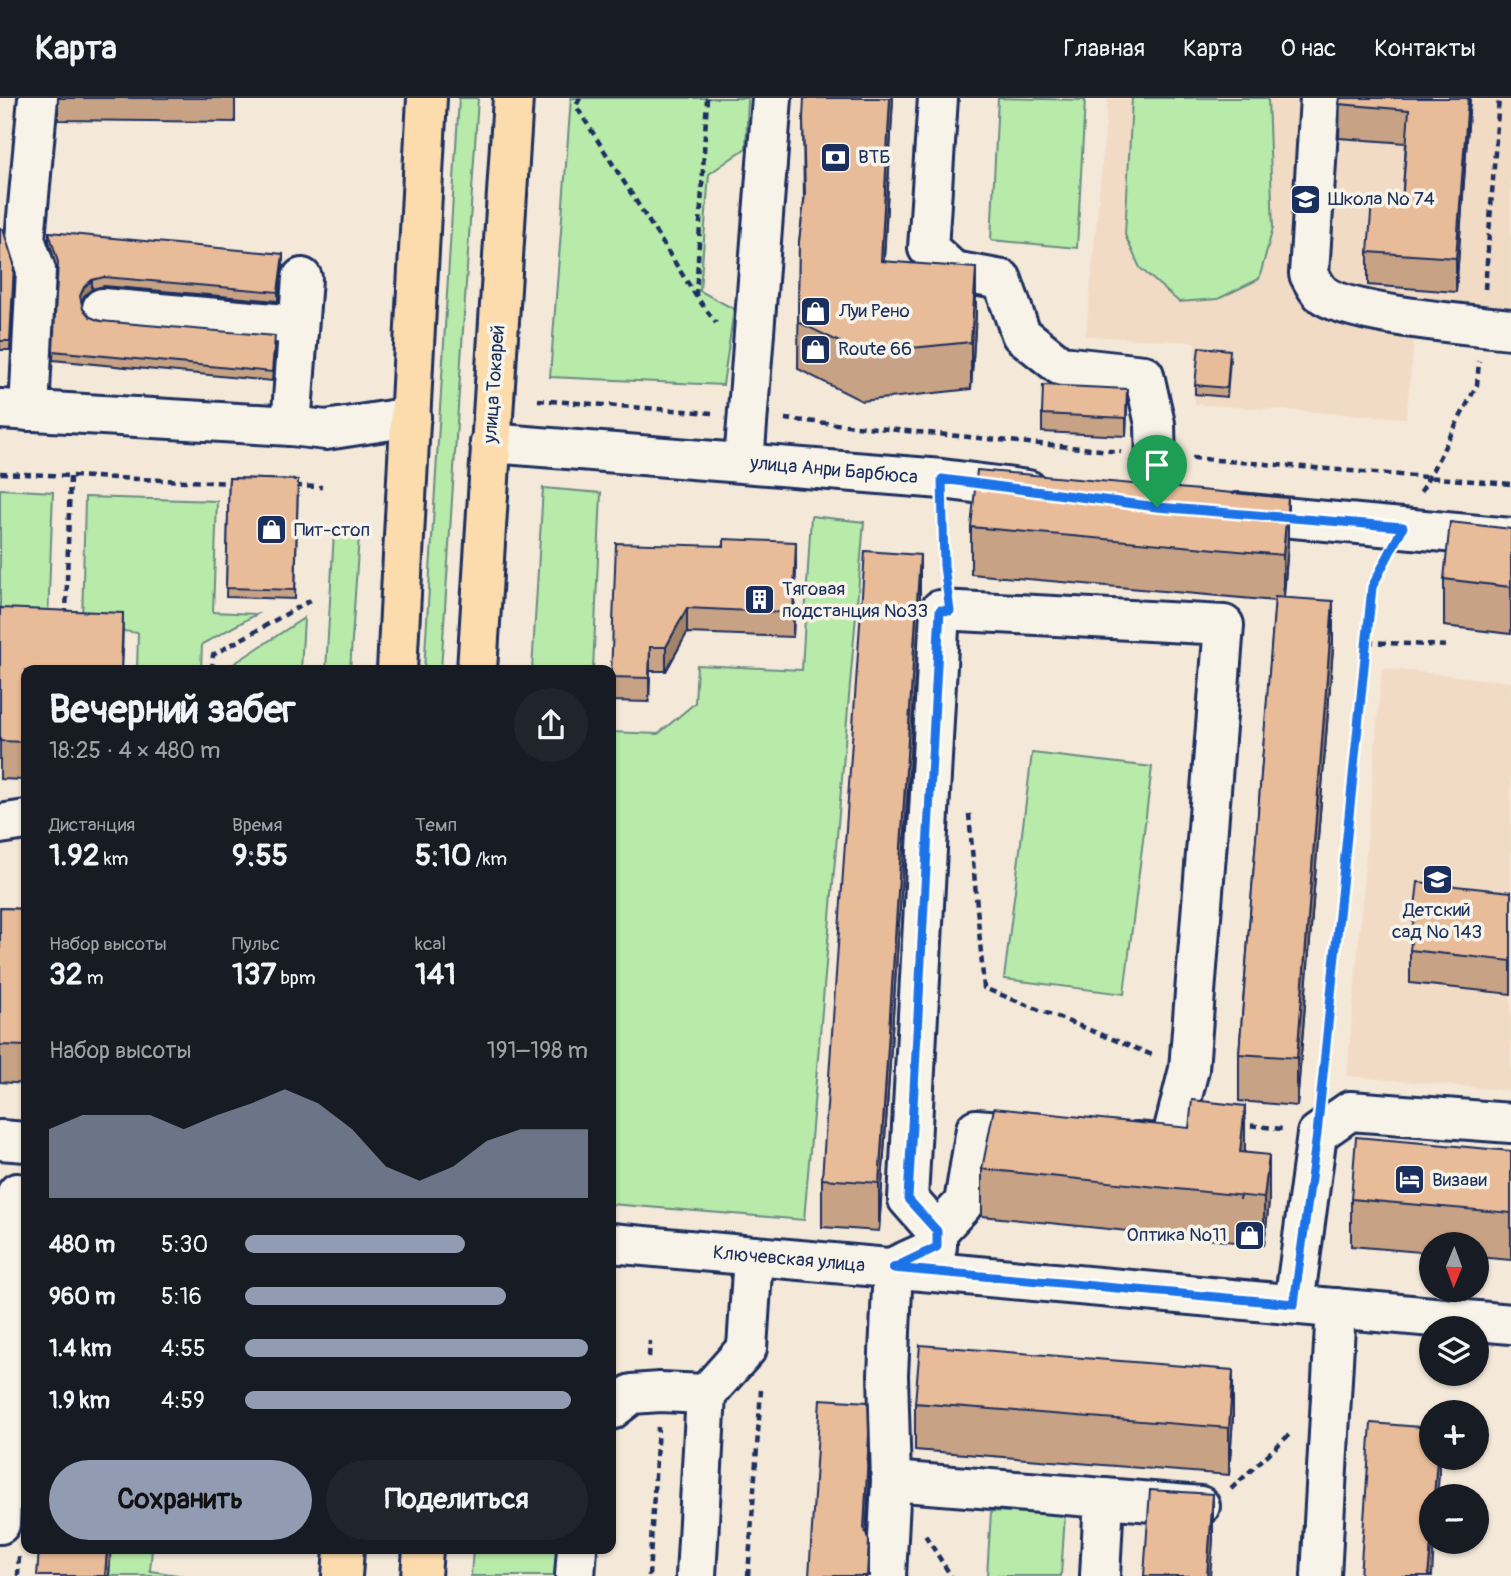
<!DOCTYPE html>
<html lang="ru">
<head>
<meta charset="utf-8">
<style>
	body { margin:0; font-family:Pangolin,sans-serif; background:#20242c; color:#f1f3f6; height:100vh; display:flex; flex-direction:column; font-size:26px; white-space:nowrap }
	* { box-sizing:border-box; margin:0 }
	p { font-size:23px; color:#9ea1a6 }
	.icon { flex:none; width:38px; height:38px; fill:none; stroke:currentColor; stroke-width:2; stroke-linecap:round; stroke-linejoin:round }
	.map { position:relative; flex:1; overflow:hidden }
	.drawer { position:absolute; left:21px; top:567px; width:595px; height:889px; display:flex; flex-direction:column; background:#171b24; border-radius:14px; box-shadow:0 2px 5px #0004 }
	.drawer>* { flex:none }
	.needle { width:46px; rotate:181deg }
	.controls { position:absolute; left:1419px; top:1134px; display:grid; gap:14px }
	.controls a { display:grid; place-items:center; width:70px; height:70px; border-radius:50%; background:#171b24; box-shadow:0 2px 5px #0004; font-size:35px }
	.pin { position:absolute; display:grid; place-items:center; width:60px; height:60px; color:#fff; margin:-72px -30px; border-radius:50% 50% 50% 0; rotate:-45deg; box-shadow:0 0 7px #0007 }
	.pin .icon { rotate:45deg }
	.round { display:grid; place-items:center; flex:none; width:74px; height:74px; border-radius:37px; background:#20242c }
	.summary { display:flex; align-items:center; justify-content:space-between; height:119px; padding:0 28px }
	h1 { font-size:38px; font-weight:700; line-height:52px }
	.figures { display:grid; grid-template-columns:repeat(3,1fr); gap:10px; height:119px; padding:7px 28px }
	.figures div { display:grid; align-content:center }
	.figures b { font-size:30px; font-weight:700 }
	.figures small { font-size:19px; font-weight:400 }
	.figures p { font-size:19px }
	.chart { height:196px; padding:14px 28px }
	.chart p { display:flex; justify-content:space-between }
	.chart svg { width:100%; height:126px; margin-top:7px; fill:#919bb2; opacity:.7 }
	.action { display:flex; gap:14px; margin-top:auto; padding:14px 28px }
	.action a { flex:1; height:80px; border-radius:42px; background:#919bb2; color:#111; font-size:28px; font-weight:700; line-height:80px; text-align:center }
	.action a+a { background:#20242c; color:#f1f3f6 }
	ul { padding:0 28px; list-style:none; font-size:23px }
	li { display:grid; grid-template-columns:112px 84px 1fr; align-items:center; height:52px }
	li i { height:18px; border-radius:9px; background:#919bb2 }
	header { display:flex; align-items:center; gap:42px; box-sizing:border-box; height:98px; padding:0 35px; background:#171b24; border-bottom:2px solid #363941 }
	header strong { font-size:33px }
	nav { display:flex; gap:38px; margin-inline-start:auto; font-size:24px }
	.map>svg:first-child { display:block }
	.built { fill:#f1dbc5 }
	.green { fill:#b8eaaa; stroke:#6a8c84; stroke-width:2 }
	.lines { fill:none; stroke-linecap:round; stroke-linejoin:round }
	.minor-casing { stroke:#1b2f5e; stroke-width:44 }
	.major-casing { stroke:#1b2f5e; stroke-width:44 }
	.path { stroke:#1b2f5e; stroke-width:4.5; stroke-dasharray:7 5; stroke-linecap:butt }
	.minor { stroke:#f7f3e8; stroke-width:38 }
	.major { stroke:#fcdcac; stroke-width:38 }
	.wall { fill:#c8a284; stroke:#1b2f5e; stroke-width:2 }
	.shaded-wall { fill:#a3846b; stroke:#1b2f5e; stroke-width:2 }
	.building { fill:#e9bc99; stroke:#1b2f5e; stroke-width:2 }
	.route-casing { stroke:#fff; stroke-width:14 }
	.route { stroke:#1a73e8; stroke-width:9 }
	.labels { text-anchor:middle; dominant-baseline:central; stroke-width:7; stroke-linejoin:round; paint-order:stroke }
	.poi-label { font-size:19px; fill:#1b2f5e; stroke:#f7f3e8; text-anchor:start }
	.street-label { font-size:19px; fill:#1b2f5e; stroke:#f7f3e8 }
</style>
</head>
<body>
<header>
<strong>Карта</strong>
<nav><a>Главная</a><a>Карта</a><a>О нас</a><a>Контакты</a></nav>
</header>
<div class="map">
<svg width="1511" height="1478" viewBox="0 0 1511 1478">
	<rect width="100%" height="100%" fill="#f4e8d8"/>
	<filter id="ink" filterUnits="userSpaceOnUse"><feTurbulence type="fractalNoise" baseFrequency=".0143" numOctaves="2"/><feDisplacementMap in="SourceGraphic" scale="14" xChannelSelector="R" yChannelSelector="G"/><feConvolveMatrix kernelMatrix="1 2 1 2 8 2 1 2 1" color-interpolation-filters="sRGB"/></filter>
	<g filter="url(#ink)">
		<g class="built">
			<path d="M1108 0H1511V208L1418 202 1406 320 1195 306V244L1086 238Z"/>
			<path d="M1382 570 1511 584V993L1347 978Z"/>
		</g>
		<g class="green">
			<path d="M459 0H478L441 572H424Z"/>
			<path d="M571 0H748L746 50 709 76 700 193 734 211 723 287 550 279Z"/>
			<path d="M998 0 1085 2 1077 150 991 142Z"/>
			<path d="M1132 0H1268L1273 130 1259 181 1218 201 1179 204 1140 170 1125 137Z"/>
			<path d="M543 390 601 395 593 572H532Z"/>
			<path d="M0 391 53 394 48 521H0Z"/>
			<path d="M85 399 217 403 213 514 257 516 202 546 201 572H137L138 535 82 527Z"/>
			<path d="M811 418 864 424 804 1122 611 1106V634L658 636 695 605 697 567 802 572Z"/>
			<path d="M334 434 359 437 350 572H326Z"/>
			<path d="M304 520 301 572H231L232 567Z"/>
			<path d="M1032 655 1152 669 1124 896 1004 881Z"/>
			<path d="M991 1413 1065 1417 1061 1478H987Z"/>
			<path d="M111 1451H152L150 1473 185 1478H109Z"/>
			<path d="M473 1451H559L557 1478H471Z"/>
		</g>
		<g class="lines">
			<defs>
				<g id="minor">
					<path d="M938 0 928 150 953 173 1002 182 1021 236 1061 268 1144 277 1155 326 1157 409"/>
					<path d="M1320 0 1309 176C1312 182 1316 190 1321 195 1346 217 1473 227 1511 231"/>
					<path d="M102 210 298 227"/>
					<path d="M0 311 291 328 326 332 411 319"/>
					<path d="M29 313 36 172 25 141 38 0"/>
					<path d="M291 328 302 180"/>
					<path d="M490 345 942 381 1028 392"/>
					<path d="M744 365 772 0"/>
					<path d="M1238 415 1511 440"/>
					<path d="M0 726 26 722"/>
					<path d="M0 1042 26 1044"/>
					<path d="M937 1134 964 1105 976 1031 1041 1036"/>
					<path d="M611 1145 1511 1226"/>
					<path d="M1294 1206 1317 1036 1350 1013 1511 1025"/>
					<path d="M611 1312 632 1296 660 1294 706 1296 747 1250 753 1158"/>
					<path d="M891 1383 1104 1400 1100 1478"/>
					<path d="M1104 1400 1200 1408"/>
					<path d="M0 1426 17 1095"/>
					<path d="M575 1478 577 1451"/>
					<path d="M696 1478 706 1296"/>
					<path d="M886 1478 891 1383 888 1277 893 1169 937 1149V1134L908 1101 940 512 1224 527 1189 971 1170 1047 1136 1044"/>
					<path d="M1321 1478 1336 1210"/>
				</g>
				<g id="major">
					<path d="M397 572 427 0"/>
					<path d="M477 572 513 0"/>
					<path d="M342 1478 344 1451"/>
					<path d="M421 1478 423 1451"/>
				</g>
			</defs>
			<use href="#minor" class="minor-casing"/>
			<use href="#major" class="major-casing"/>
			<g class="path">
				<path d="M580 0 576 8 696 198 716 225"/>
				<path d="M1485 191 1499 0"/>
				<path d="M696 198 707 0"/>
				<path d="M538 302 712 315"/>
				<path d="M785 321 1121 354"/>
				<path d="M1192 360 1511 386"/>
				<path d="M0 375 234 385"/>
				<path d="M295 388 322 389"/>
				<path d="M1421 394 1477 287 1479 263"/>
				<path d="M941 417 945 478"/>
				<path d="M66 518 70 378"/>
				<path d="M1367 544 1450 548"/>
				<path d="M212 572 213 557 313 501"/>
				<path d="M969 716 984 890 1155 958"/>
				<path d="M1322 989 1372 489 1385 464"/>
				<path d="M1239 1026 1282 1031"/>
				<path d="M649 1259 650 1243"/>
				<path d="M1231 1391 1291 1335"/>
				<path d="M925 1437 951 1478"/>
				<path d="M18 1478 19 1458"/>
				<path d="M649 1478 658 1329"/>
				<path d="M748 1478 761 1292"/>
			</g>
			<use href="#minor" class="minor"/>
			<use href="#major" class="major"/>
		</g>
		<g class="wall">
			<path d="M58 0H235V24L58 22Z"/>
			<path d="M893 0 884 163 976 217 971 291 862 303 798 271 799 144 804 104 803 20Z"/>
			<path d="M1340 0H1470L1456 194 1368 187V154L1402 105 1406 45 1339 40Z"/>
			<path d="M0 130 14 166 10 252H0Z"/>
			<path d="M49 134 283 165 278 203 104 188 92 191 84 198 81 205 83 211 90 219 100 223 275 247 272 283 53 262 57 172 49 143Z"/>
			<path d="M1230 261 1227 299 1195 296V287Z"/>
			<path d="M1127 309 1126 338 1042 334V316Z"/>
			<path d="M229 380 298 382 295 501 226 499Z"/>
			<path d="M971 429 1288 447 1284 499 1333 550 1297 1008 1239 1003V956L1275 503 971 476Z"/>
			<path d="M1511 431V536L1444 528V481Z"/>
			<path d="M724 448 796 468 793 539 687 535 666 573H650L649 604 611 603V579Z"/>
			<path d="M920 504 879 1133 822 1129V1081Z"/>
			<path d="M0 510 123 552 122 572H26V682L0 681Z"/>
			<path d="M1511 794V896L1410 885V852Z"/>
			<path d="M0 810 26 811V986L0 984Z"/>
			<path d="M1511 1053V1162L1477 1159V1146H1432V1155L1351 1148V1101Z"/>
			<path d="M1245 1055 1269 1104 1264 1147 982 1118V1071Z"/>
			<path d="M915 1305 1233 1319 1229 1377 915 1352Z"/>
		</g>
		<g class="shaded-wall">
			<path d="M890 0H893L881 210V163Z"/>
			<path d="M1468 0H1470L1456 194V160Z"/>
			<path d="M283 156V165L278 203V194Z"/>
			<path d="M976 170V217L971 291V244Z"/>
			<path d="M92 182V191L84 198 80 207V198L84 189Z"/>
			<path d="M1127 291V309L1126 338V320Z"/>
			<path d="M1288 400V447L1283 504V457Z"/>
			<path d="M796 444V468L793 539V515Z"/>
			<path d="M920 457V504L879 1133V1085Z"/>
			<path d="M1333 503V550L1297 1008V960Z"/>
			<path d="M687 510V535L666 573V549Z"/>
			<path d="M123 515 122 572H121Z"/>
			<path d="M650 549V573L649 604V580Z"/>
			<path d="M1245 1008V1055L1240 1102V1054Z"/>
			<path d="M1269 1057V1104L1264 1147V1100Z"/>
			<path d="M1233 1272V1319L1229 1377V1330Z"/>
			<path d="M869 1336V1383L864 1477V1430Z"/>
			<path d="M1437 1360H1439V1378L1437 1398H1434Z"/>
			<path d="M1213 1396V1444L1210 1478H1207Z"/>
			<path d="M1432 1435V1444H1434L1432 1478H1428Z"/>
			<path d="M869 1443V1478H867Z"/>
			<path d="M107 1451H111L109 1478H105Z"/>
		</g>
		<g class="building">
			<path d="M804 0H890L881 163 976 170 971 244 862 255 798 224 799 144 805 96 803 20Z"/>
			<path d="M1340 0H1468L1456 160 1368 154 1372 103 1402 105 1409 12 1339 6Z"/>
			<path d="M0 130 3 131 14 166 10 243H0Z"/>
			<path d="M49 134 283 156 278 194 104 179 92 182 84 189 80 198 83 211 90 219 100 223 275 238 272 274 53 253 58 164Z"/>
			<path d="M1199 249 1230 252 1227 290 1195 287Z"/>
			<path d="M1043 287 1127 291 1126 320 1042 316Z"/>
			<path d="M977 372 1288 400 1283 457 971 429Z"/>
			<path d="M229 380 298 382 295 492 226 490Z"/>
			<path d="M1450 424 1511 431V489L1444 481Z"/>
			<path d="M724 441 796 444 793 515 687 510 666 549H650L649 580 611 579 616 445 724 448Z"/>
			<path d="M865 453 920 457 879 1085 822 1081Z"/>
			<path d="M1275 499 1333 503 1297 960 1239 956Z"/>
			<path d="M0 510 123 515 121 572H26V644L0 643Z"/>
			<path d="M1418 784 1511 794V863L1410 852Z"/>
			<path d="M0 810 26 811V948L0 947Z"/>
			<path d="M1192 1002 1245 1008 1240 1054 1269 1057 1264 1100 982 1071 994 1010 1189 1030Z"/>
			<path d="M1356 1039 1511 1053V1115L1351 1101Z"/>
			<path d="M920 1247 1233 1272 1229 1330 915 1305Z"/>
			<path d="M820 1301 868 1304 869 1336 864 1430 869 1443 867 1478H809Z"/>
			<path d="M1371 1325 1432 1330V1360H1437L1434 1398H1432V1435L1428 1478H1360Z"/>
			<path d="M1150 1392 1213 1396 1207 1478H1144Z"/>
			<path d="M39 1451H107L105 1478H37Z"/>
		</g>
	</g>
	<g class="lines" filter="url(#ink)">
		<defs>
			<path id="route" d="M942 381 1157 409 1403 429 1372 489 1317 1036 1294 1206 893 1170 937 1149V1133L908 1101 940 512 950 513 944 468Z"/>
		</defs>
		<use href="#route" class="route-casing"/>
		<use href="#route" class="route"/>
	</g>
	<defs>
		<symbol id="bank-square" viewBox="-11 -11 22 22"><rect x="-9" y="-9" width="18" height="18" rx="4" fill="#1b2f5e" stroke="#f7f3e8"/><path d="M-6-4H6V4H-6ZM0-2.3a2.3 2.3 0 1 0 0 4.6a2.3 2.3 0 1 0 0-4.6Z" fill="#fff"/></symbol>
		<symbol id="school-square" viewBox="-11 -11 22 22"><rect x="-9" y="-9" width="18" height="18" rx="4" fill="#1b2f5e" stroke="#f7f3e8"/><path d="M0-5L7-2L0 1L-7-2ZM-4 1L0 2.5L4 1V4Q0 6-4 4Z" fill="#fff"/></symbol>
		<symbol id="shop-square" viewBox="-11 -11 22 22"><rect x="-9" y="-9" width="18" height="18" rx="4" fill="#1b2f5e" stroke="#f7f3e8"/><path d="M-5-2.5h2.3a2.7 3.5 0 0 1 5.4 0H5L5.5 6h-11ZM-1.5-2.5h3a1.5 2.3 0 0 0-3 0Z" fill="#fff"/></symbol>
		<symbol id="building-square" viewBox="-11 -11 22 22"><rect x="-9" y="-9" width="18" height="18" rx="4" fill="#1b2f5e" stroke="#f7f3e8"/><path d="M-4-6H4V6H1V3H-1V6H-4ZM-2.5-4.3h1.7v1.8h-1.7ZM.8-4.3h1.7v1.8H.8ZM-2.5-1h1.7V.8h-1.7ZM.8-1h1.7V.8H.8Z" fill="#fff"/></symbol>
		<symbol id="hotel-square" viewBox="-11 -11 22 22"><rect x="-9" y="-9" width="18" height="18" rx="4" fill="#1b2f5e" stroke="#f7f3e8"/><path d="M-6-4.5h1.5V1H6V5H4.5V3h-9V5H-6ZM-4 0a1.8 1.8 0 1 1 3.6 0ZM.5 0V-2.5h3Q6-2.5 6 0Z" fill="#fff"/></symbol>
	</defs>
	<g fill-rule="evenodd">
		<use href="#bank-square" x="818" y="42" width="35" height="35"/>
		<use href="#school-square" x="1288" y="84" width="35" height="35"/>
		<use href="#shop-square" x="798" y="196" width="35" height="35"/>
		<use href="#shop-square" x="798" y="234" width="35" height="35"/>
		<use href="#shop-square" x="254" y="414" width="35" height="35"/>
		<use href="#building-square" x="742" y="484" width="35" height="35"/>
		<use href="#school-square" x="1420" y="764" width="35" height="35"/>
		<use href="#hotel-square" x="1392" y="1064" width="35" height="35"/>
		<use href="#shop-square" x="1232" y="1120" width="35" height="35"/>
	</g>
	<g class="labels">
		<g class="poi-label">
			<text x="858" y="59">ВТБ</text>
			<text x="1328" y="101">Школа № 74</text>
			<text x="839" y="213">Луи Рено</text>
			<text x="838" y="251">Route 66</text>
			<text x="294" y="432">Пит-стоп</text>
			<text x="782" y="491">Тяговая<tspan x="782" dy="22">подстанция №33</tspan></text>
			<text x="1437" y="812" text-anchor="middle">Детский<tspan x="1437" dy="22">сад № 143</tspan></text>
			<text x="1432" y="1082">Визави</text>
			<text x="1227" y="1137" text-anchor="end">Оптика №11</text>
		</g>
		<g class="street-label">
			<text transform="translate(494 286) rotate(-86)">улица Токарей</text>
			<text transform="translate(834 372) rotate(5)">улица Анри Барбюса</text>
			<text transform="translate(789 1161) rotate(5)">Ключевская улица</text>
		</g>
	</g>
</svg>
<div class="controls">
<a><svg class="needle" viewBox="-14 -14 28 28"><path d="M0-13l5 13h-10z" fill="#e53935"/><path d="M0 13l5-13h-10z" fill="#9ea1a6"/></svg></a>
<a><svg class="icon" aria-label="layers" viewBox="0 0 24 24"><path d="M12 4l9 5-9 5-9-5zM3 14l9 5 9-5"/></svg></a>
<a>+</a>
<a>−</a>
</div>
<div class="pin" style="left:1157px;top:409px;background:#1e9e55"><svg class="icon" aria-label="arrive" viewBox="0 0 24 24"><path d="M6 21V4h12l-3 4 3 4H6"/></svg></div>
<section class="drawer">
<div class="summary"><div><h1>Вечерний забег</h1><p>18:25 · 4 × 480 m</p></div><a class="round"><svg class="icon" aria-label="share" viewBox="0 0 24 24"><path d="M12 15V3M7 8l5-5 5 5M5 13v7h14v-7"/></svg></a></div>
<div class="figures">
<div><p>Дистанция</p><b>1.92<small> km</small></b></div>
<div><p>Время</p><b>9:55</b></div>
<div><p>Темп</p><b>5:10<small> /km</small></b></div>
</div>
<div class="figures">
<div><p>Набор высоты</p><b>32<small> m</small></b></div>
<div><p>Пульс</p><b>137<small> bpm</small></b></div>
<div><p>kcal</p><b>141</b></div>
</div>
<div class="chart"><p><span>Набор высоты</span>191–198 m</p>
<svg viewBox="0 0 160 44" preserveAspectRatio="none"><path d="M0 44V20L10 15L20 15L30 15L40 20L50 15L60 11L70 6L80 11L90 20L100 33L110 38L120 33L130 24L140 20L150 20L160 20V44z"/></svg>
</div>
<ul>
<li><b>480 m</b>5:30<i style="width:64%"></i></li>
<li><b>960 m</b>5:16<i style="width:76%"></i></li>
<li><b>1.4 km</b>4:55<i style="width:100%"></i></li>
<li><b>1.9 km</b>4:59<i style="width:95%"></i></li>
</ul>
<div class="action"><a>Сохранить</a><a>Поделиться</a></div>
</section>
</div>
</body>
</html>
